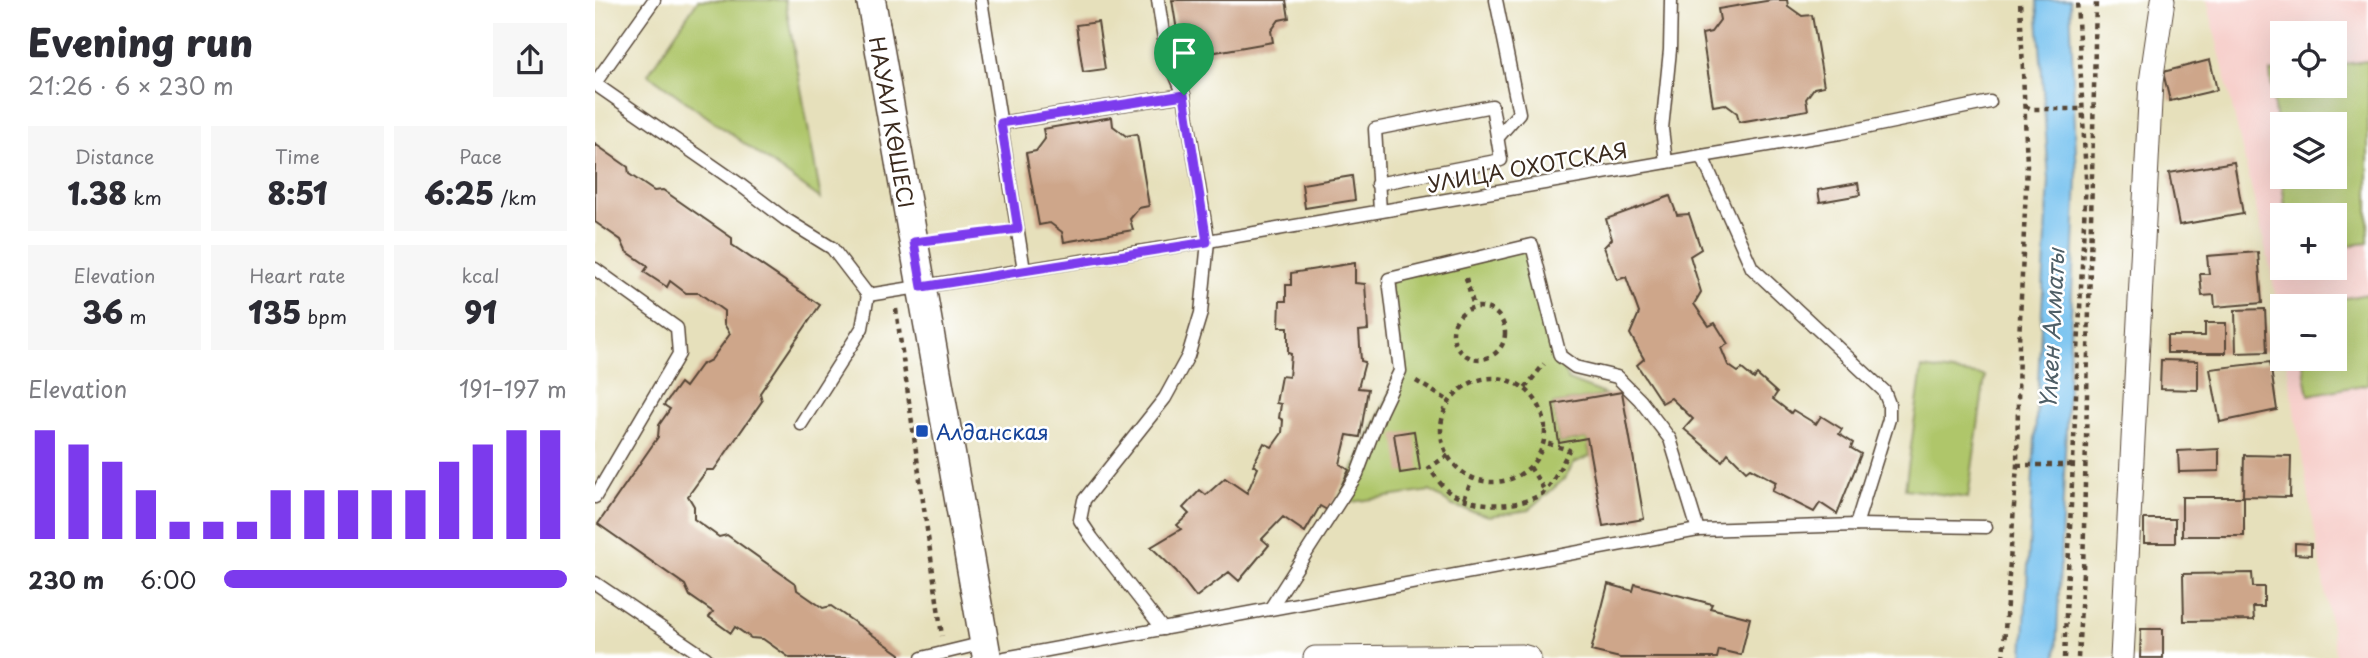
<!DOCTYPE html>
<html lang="en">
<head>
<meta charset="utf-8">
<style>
	body { margin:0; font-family:"Playpen Sans",sans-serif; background:#f7f7f7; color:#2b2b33; height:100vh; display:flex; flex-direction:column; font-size:26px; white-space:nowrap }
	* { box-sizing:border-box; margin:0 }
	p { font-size:23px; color:#7c7c81 }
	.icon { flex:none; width:38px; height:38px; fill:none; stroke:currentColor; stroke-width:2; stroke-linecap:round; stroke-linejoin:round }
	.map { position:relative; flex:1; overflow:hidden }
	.sheet { display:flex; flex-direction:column; background:#fff; width:595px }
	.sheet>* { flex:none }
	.buttons { position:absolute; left:1675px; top:21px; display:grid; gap:14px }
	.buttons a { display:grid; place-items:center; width:77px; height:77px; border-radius:0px; background:#fff; box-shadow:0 7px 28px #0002; font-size:35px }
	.pin { position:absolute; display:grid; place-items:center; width:60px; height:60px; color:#fff; margin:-72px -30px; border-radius:50% 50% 50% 0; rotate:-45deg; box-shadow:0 0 7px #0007 }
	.pin .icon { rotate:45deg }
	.round { display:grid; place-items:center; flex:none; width:74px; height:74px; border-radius:0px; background:#f7f7f7 }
	.headline { display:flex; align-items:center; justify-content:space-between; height:119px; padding:0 28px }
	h1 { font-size:38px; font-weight:800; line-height:52px }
	.figures { display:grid; grid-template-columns:repeat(3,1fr); gap:10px; height:119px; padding:7px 28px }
	.figures div { display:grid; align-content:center; border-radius:0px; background:#f7f7f7; text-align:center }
	.figures b { font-size:30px; font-weight:800 }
	.figures small { font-size:19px; font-weight:400 }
	.figures p { font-size:19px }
	.chart { height:196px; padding:14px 28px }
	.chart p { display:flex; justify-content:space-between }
	.chart svg { width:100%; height:126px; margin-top:7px; stroke:#7c3aed; stroke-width:6 }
	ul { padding:0 28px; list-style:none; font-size:23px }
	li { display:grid; grid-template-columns:112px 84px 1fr; align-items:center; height:52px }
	li i { height:18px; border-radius:9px; background:#7c3aed }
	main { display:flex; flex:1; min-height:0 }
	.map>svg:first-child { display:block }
	.built { fill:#f7d0cc; fill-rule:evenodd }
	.green { fill:#afc66a; stroke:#757844; stroke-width:2; fill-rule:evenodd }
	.water { fill:#75c1ef; stroke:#587686; stroke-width:2 }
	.building { fill:#cea68a }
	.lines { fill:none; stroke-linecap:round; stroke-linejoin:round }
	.service-casing { stroke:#554536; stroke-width:15 }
	.minor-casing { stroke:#554536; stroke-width:25 }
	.tertiary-casing { stroke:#554536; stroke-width:31 }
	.path { stroke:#554536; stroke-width:4.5; stroke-dasharray:5 5; stroke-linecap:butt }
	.service { stroke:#fff; stroke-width:12 }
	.minor { stroke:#fff; stroke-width:23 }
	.tertiary { stroke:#fff; stroke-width:28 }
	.route-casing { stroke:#fff; stroke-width:14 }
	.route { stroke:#7c3aed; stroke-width:9 }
	.transit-dot { fill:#1a4fb4; stroke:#fff; stroke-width:2.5 }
	.labels { text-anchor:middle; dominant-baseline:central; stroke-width:5; stroke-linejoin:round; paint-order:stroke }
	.street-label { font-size:21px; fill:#3b2a1e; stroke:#fff }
	.transit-label { font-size:21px; fill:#164399; stroke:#fff; text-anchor:start }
	.water-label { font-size:23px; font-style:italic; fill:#4f5f67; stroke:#fff }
</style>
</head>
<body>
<main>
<section class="sheet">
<div class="headline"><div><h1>Evening run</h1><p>21:26 · 6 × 230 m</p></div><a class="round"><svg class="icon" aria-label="share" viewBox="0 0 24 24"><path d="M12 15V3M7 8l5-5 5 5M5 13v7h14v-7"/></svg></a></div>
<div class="figures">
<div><p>Distance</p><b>1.38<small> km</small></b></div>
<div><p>Time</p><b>8:51</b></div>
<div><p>Pace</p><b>6:25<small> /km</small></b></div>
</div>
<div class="figures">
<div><p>Elevation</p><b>36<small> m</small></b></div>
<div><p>Heart rate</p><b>135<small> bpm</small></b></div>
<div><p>kcal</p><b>91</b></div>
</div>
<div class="chart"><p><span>Elevation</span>191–197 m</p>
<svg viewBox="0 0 160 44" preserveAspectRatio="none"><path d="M5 44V6M15 44V11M25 44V17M35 44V27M45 44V38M55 44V38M65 44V38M75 44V27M85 44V27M95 44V27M105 44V27M115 44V27M125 44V17M135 44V11M145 44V6M155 44V6"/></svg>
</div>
<ul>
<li><b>230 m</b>6:00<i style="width:100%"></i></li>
</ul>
</section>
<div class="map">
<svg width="1773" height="658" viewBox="0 0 1773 658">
	<rect width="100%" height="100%" fill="#fff"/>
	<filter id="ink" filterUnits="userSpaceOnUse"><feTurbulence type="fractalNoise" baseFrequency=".0143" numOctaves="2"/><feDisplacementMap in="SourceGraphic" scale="14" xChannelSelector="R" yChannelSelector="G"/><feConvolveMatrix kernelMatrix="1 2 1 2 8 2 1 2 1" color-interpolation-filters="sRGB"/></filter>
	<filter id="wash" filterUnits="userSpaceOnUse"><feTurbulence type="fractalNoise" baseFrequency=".00686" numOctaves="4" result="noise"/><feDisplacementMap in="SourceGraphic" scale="28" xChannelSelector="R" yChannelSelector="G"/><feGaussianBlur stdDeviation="1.57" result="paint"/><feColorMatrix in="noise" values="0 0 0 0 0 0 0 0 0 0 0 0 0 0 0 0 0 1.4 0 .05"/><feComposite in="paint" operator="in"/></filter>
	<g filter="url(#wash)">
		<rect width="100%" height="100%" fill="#e6e0bb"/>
		<path class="built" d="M1612 0H1773V658H1741L1691 359H1740V306H1687V338L1677 276ZM1687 33H1740V86H1687ZM1687 124H1740V177H1687ZM1687 215H1740V268H1687Z"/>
		<g class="green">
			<path d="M103 0H190L226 199 53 74Z"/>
			<path d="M1773 61V243L1740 247V215H1691L1675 72 1687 71V86H1740V65ZM1740 124V177H1687V124Z"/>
			<path d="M937 245 962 347 973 380 1012 395 958 404 964 443 992 438 995 456 979 463 969 479 934 510 894 516 858 506 835 491 742 504 805 371 794 279Z"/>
			<path d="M1773 294V384L1714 395 1707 359H1740V306H1705Z"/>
			<path d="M1327 368 1390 376 1373 498 1310 489Z"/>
		</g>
		<path class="water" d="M1442 0H1475L1482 178 1461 658H1428L1454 180Z"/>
		<g id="blocks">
			<g class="building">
				<path d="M577 0H691L694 18 684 20 676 31 678 42 609 54 607 45 595 36 583 37Z"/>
				<path d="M1177 0H1192L1193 6 1207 16 1217 15 1229 86 1219 88 1211 99 1213 110 1144 122 1142 113 1130 104 1118 106 1107 34 1116 32 1125 20 1123 9Z"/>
				<path d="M503 22 510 69 488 72 481 25Z"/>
				<path d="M1615 60 1622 90 1575 101 1568 72Z"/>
				<path d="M517 117 518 126 531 136 542 134 554 206 544 208 535 219 538 230 469 242 467 232 455 223 444 225 431 153 441 151 450 139 448 129Z"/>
				<path d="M0 144 33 167 34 174 59 191 68 190 137 238V245L225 305 165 393 167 401 119 470H112L93 496 99 506V519L124 537 132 535 201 584 202 590 228 608 236 606 305 654V658H195L168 639 156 638 140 627 136 633 114 617 118 612 95 596 90 585 3 524 63 437 64 425 75 409 69 405 85 383 90 387 106 365 116 360 135 334 129 324V311L104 293H91L75 281 72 287 49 272 53 266 31 251 26 240 0 222Z"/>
				<path d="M1639 162 1648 214 1584 225 1574 173Z"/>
				<path d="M757 176 760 200 710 208 707 184Z"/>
				<path d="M1263 183 1265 195 1225 202 1223 190Z"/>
				<path d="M1075 196 1082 215 1094 214 1106 249 1095 256 1106 292 1099 304 1114 326 1120 323 1133 344 1126 348 1133 365 1143 372 1147 369 1159 379 1162 375 1182 393 1178 399 1196 413 1198 410 1221 424 1226 416 1247 429 1244 434 1258 443 1256 448 1266 454 1242 514 1225 503 1219 512 1177 491 1181 482 1155 468 1151 471 1133 453 1127 461 1089 429 1098 419 1076 398 1067 403 1042 365 1049 359 1035 334 1044 313 1031 277 1022 280 1009 247 1017 239 1011 219Z"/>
				<path d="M1663 252 1667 303 1620 307 1619 295 1607 296 1605 274H1614L1612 256Z"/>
				<path d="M760 263V283L770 284 773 330 764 331 766 361 770 362 763 388 773 389 765 437 752 435 745 464 754 470 734 511 725 506 710 532 688 517 667 539 674 545 644 581 634 572 601 597 581 571 556 547 586 529 582 525 594 514 588 508 605 490 611 495 630 478 652 493 663 468 658 465 669 443 677 447 687 433 688 420 684 418 686 404 681 403 686 376 694 377 696 354 693 353V327H684L685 301H691V285H696V273Z"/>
				<path d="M1670 309 1672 352 1641 353 1640 310Z"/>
				<path d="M1610 323H1631V353H1572V336H1610Z"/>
				<path d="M1566 360 1603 361V390L1565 389Z"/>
				<path d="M1675 362 1682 410 1625 422 1615 369Z"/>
				<path d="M1027 392 1049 519 1008 526 992 438 964 443 958 404Z"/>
				<path d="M819 431 825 470 805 473 799 434Z"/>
				<path d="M1624 449V471L1584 472 1583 451Z"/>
				<path d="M1649 455 1696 456 1695 497 1648 496Z"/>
				<rect x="1587" y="497" width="62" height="39"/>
				<rect x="1549" y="519" width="31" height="24"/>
				<path d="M1700 543 1716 544V555L1700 554Z"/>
				<path d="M1657 573 1658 587H1669V607H1658L1659 620 1589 621 1588 574Z"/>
				<path d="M1013 584 1038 591 1040 584 1117 604 1115 608 1155 618 1146 655 1124 650 1122 658H1025L996 651Z"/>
				<path d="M1546 629H1568V658H1545Z"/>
			</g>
		</g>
	</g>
	<g filter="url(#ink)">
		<use href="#blocks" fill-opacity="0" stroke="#554536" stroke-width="2"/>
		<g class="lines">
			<defs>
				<g id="service">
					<path d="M386 0 429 270"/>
					<path d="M563 0 571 52 589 95 613 241 606 313 593 356 570 398 489 500 485 520 497 538 568 629"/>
					<path d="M901 0 924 113 903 137"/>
					<path d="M0 83 59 0"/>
					<path d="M0 84 144 184 190 219 237 248 273 295 613 241 1107 156 1157 268 1289 391 1294 404V419L1261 525"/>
					<path d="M406 123 589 95"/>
					<path d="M1107 156 1245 133 1395 102"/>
					<path d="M1071 162 1067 129 1075 50 1076 0"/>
					<path d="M782 184 906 160 897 106 780 129 785 211"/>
					<path d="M0 269 82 328 84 354 0 497"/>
					<path d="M206 424 267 328 273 295"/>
					<path d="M0 583 111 658"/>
					<path d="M675 609 762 474 785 413 805 371 794 279 937 245 965 356 980 367 1022 377 1045 400 1075 439 1103 530"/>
					<path d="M327 658 389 643"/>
					<path d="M410 658 1103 530 1261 525 1391 527"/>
				</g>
				<g id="minor">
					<path d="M720 658 927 656 934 658"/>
					<path d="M1527 658 1556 82 1568 0"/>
				</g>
				<g id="tertiary">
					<path id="s1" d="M276 0 392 658"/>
				</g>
			</defs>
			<use href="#service" class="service-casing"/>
			<use href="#minor" class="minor-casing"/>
			<use href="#tertiary" class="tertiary-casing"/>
			<g class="path">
				<path d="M1430 106 1437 109H1487"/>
				<path d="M344 239 405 231"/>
				<path d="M871 278 879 307"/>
				<circle cx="884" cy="333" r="26"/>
				<path d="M301 309 347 636"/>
				<circle cx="898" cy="430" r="52"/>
				<path d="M821 381 854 401"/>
				<path d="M930 388 949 364"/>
				<path d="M853 455 834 468C840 476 847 487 855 493 879 507 920 509 945 495 956 489 968 462 974 450L948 442"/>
				<path d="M1422 465H1477"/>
				<path d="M935 467 950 491"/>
				<path d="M869 499 878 477"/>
				<path d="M1408 658 1422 465 1424 341 1432 165 1425 0"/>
				<path d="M1469 658 1491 178 1482 0"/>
				<path d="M1483 658 1488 572 1501 0"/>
			</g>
			<use href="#service" class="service"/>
			<use href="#minor" class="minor"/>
			<use href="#tertiary" class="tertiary"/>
		</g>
	</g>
	<g class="lines" filter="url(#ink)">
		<defs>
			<path id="route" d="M589 95 612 242 327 287 319 242 423 229 406 123Z"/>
		</defs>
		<use href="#route" class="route-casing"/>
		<use href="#route" class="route"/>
	</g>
	<rect class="transit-dot" x="320" y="424" width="14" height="14" rx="3.5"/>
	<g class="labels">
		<g class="street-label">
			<text stroke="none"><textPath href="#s1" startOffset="124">НАУАИ КӨШЕСІ</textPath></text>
			<text transform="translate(932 166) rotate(-10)">УЛИЦА ОХОТСКАЯ</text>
		</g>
		<g class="transit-label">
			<text x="341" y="431">Алданская</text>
		</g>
		<g class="water-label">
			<text transform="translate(1456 329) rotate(-87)">Үлкен Алматы</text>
		</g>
	</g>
</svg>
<div class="buttons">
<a><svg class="icon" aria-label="locate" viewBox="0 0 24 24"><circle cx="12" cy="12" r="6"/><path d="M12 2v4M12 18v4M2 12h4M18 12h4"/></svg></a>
<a><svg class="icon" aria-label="layers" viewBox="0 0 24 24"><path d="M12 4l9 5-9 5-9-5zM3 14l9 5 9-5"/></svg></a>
<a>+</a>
<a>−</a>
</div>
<div class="pin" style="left:589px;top:95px;background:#1e9e55"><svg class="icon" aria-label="arrive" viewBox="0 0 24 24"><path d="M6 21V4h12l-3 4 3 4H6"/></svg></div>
</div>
</main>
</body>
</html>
